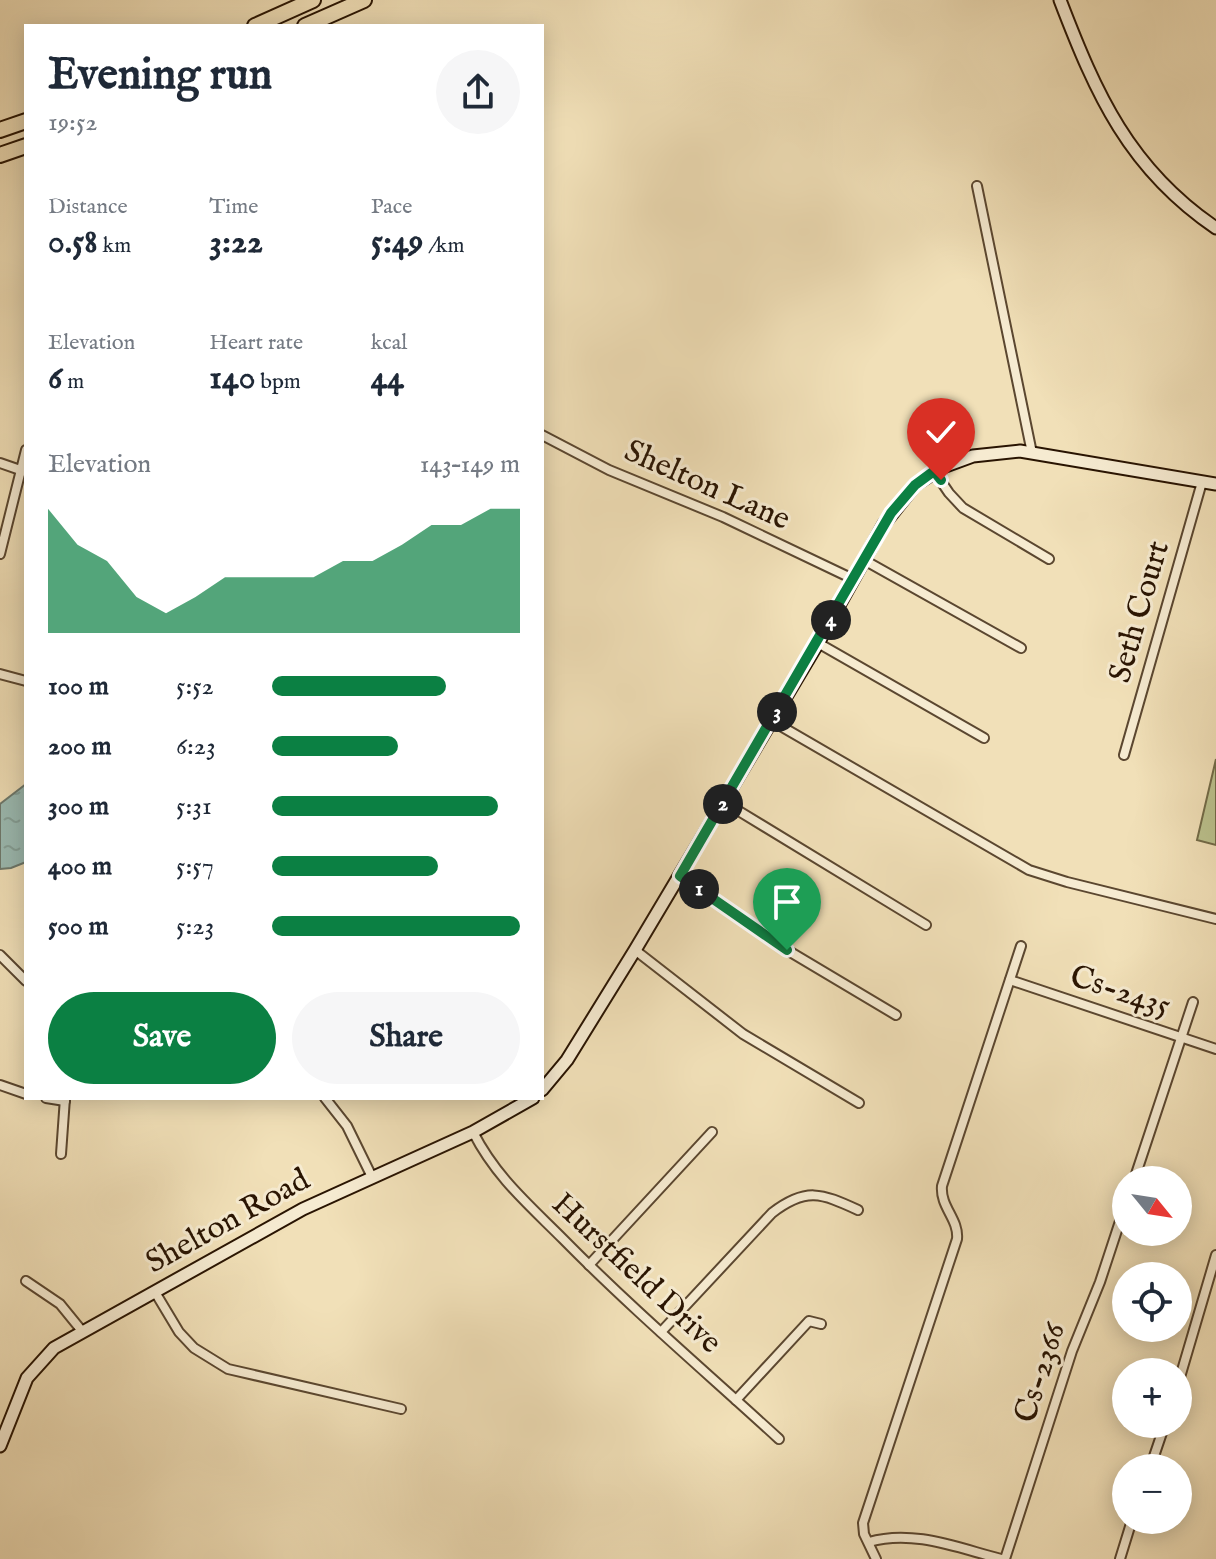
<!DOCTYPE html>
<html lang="en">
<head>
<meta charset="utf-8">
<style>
	body { margin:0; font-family:"IM FELL English",serif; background:#f6f6f7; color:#1f2937; height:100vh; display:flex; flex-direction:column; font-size:30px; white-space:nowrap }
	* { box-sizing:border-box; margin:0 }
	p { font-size:26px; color:#747a83 }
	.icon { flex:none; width:44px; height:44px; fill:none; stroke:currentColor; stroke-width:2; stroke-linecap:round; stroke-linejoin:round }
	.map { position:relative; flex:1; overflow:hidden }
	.panel { position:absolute; left:24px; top:24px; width:520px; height:1076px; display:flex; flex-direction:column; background:#fff; border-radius:0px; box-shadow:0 4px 20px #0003 }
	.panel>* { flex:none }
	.needle { width:52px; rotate:120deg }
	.buttons { position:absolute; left:1112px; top:1166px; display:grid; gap:16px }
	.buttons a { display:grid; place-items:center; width:80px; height:80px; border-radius:50%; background:#fff; box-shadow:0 4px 20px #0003; font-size:40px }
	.pin { position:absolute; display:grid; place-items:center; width:68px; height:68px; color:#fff; margin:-82px -34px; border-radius:50% 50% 50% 0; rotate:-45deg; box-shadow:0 0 8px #0007 }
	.pin .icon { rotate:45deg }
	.km { position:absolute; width:40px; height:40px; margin:-20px; border-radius:50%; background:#222; color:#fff; font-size:22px; line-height:40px; text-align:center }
	.round { display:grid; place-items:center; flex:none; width:84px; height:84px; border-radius:42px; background:#f6f6f7 }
	.head { display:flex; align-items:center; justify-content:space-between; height:136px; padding:0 24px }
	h1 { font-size:44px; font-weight:700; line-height:60px }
	.figures { display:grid; grid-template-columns:repeat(3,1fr); gap:12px; height:136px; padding:8px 24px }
	.figures div { display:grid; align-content:center }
	.figures b { font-size:34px; font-weight:700 }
	.figures small { font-size:22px; font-weight:400 }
	.figures p { font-size:22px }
	.chart { height:224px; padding:16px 24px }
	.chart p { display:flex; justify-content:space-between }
	.chart svg { width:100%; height:144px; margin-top:8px; fill:#0b8043; opacity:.7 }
	.primary-button { display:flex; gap:16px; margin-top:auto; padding:16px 24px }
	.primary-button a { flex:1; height:92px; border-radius:48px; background:#0b8043; color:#fff; font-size:32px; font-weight:700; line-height:92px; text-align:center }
	.primary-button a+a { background:#f6f6f7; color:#1f2937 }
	ul { padding:0 24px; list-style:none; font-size:26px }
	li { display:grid; grid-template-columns:128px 96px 1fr; align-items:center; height:60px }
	li i { height:20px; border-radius:10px; background:#0b8043 }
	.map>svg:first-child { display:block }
	.grass { fill:#bbc28e; stroke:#726b48; stroke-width:2 }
	.water { fill:url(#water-ripples); stroke:#6d796d; stroke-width:2 }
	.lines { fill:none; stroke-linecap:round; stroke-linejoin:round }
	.street-casing { stroke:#5b4730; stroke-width:12 }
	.secondary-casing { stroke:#291402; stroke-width:15 }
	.highway-casing { stroke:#291402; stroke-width:18 }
	.street { stroke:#f6ebd1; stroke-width:8 }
	.secondary { stroke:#f6ebd1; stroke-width:11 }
	.highway { stroke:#f1e0b8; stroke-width:14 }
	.route-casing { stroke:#fff; stroke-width:16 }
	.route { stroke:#0b8043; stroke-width:10 }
	.labels { text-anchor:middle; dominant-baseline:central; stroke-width:6; stroke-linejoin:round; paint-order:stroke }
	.street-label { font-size:32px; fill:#291402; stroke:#f6ebd1 }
</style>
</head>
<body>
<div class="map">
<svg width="1216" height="1559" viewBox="0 0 1216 1559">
	<defs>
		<pattern id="water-ripples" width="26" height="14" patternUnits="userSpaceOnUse" patternTransform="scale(2)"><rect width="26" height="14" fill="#9bbcb4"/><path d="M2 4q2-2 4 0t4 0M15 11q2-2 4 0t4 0" fill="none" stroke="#86a199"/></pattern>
	</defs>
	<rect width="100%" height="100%" fill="#f1e0b8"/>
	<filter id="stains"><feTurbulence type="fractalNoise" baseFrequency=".0025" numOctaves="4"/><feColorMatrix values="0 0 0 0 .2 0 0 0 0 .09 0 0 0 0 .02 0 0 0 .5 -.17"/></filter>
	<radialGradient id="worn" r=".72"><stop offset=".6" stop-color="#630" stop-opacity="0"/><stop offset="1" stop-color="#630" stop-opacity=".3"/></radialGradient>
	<path class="grass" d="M1216 759V845L1197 840Z"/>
	<path class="water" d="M26 784V862L11 868 0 869V804Z"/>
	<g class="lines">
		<defs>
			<g id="street">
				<path d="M977 186 1032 453"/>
				<path d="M542 435 609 470 723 517 853 579"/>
				<path d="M0 463 26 472"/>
				<path d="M934 471 949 493 963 508 1049 559"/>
				<path d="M0 554 26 450"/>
				<path d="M864 560 1021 648"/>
				<path d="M818 643 984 738"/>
				<path d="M0 674 26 681"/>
				<path d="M772 721 1029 870 1067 882 1216 919"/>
				<path d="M1124 755 1202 482"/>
				<path d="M724 802 926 925"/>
				<path d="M680 876 787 950 896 1015"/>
				<path d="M635 950 743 1034 859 1103"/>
				<path d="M0 955 26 981"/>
				<path d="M1010 980 1216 1049"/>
				<path d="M0 1085 26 1094"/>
				<path d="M46 1098 65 1101"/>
				<path d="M325 1098 347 1126 372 1177"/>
				<path d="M473 1132C496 1177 528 1204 563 1239 632 1309 707 1373 779 1439"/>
				<path d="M61 1154 65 1098"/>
				<path d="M1134 1180 1193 1002"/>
				<path d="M589 1265 712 1132"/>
				<path d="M26 1281 60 1304 82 1331"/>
				<path d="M155 1292 179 1332 194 1348 228 1369 401 1409"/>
				<path d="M661 1332 772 1213C806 1187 821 1193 858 1210"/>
				<path d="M1178 1384 1216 1255"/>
				<path d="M736 1400 809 1321 821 1324"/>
				<path d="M1150 1468 1165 1424"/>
				<path d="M869 1542C913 1529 958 1548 1001 1559"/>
				<path d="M876 1559 864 1534 863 1523 957 1239C959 1219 940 1207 942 1186L1021 946"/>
				<path d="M1005 1559 1072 1351 1100 1282 1126 1203"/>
				<path d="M1120 1559 1132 1520"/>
			</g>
			<g id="secondary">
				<path d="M1060 0C1096 94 1129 169 1216 228"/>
				<path d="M542 1090 567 1060 635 950 818 643 884 524 915 485 943 467 973 456 1020 451 1216 484"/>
				<path d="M0 1446 27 1378 54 1348 303 1209 473 1132 533 1098"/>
			</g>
			<g id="highway">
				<path d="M255 26 313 0"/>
				<path d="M305 26 364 0"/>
				<path d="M0 130 26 121"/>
				<path d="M0 155 26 146"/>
			</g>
		</defs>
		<use href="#street" class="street-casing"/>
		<use href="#secondary" class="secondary-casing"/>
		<use href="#highway" class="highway-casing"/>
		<use href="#street" class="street"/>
		<use href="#secondary" class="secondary"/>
		<use href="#highway" class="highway"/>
	</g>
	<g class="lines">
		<defs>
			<path id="route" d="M787 950 680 876 891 513 915 485 934 471 941 480"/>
		</defs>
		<use href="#route" class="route-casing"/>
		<use href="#route" class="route"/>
	</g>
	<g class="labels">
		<g class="street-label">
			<text transform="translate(707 486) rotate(24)">Shelton Lane</text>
			<text transform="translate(1140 612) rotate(-74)">Seth Court</text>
			<text transform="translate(1120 992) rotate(18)">Cs-2435</text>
			<text transform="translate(228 1222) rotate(-29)">Shelton Road</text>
			<text transform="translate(636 1274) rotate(43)">Hurstfield Drive</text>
			<text transform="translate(1041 1373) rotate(-72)">Cs-2366</text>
		</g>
	</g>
	<rect width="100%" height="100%" filter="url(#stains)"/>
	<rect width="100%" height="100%" fill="url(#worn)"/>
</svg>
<div class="buttons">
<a><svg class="needle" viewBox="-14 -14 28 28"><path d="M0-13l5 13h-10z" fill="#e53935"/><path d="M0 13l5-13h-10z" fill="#747a83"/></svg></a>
<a><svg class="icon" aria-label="locate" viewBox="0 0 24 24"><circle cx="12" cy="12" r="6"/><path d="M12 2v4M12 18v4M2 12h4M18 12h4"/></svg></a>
<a>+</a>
<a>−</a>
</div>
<div class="pin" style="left:787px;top:950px;background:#1e9e55"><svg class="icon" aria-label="arrive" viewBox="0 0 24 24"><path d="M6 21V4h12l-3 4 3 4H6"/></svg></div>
<div class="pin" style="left:941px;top:480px;background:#d93025"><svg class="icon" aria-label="check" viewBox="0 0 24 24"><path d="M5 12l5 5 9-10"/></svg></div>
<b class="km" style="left:699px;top:889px">1</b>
<b class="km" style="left:723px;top:804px">2</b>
<b class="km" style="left:777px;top:712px">3</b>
<b class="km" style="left:831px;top:620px">4</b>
<section class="panel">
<div class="head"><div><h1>Evening run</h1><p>19:52</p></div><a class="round"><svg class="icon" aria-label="share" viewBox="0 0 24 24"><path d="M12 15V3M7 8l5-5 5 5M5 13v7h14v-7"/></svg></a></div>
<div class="figures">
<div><p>Distance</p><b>0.58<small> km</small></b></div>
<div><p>Time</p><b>3:22</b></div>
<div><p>Pace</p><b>5:49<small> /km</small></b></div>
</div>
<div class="figures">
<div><p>Elevation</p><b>6<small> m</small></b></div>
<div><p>Heart rate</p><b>140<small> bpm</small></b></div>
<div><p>kcal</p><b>44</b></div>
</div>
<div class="chart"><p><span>Elevation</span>143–149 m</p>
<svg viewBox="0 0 160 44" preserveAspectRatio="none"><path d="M0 44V6L10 17L20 22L30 33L40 38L50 33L60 27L70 27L80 27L90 27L100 22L110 22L120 17L130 11L140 11L150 6L160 6V44z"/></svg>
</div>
<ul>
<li><b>100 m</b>5:52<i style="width:70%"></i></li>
<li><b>200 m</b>6:23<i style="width:51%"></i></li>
<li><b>300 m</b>5:31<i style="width:91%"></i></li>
<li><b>400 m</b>5:57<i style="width:67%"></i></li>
<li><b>500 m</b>5:23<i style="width:100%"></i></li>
</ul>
<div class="primary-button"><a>Save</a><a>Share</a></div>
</section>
</div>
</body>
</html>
